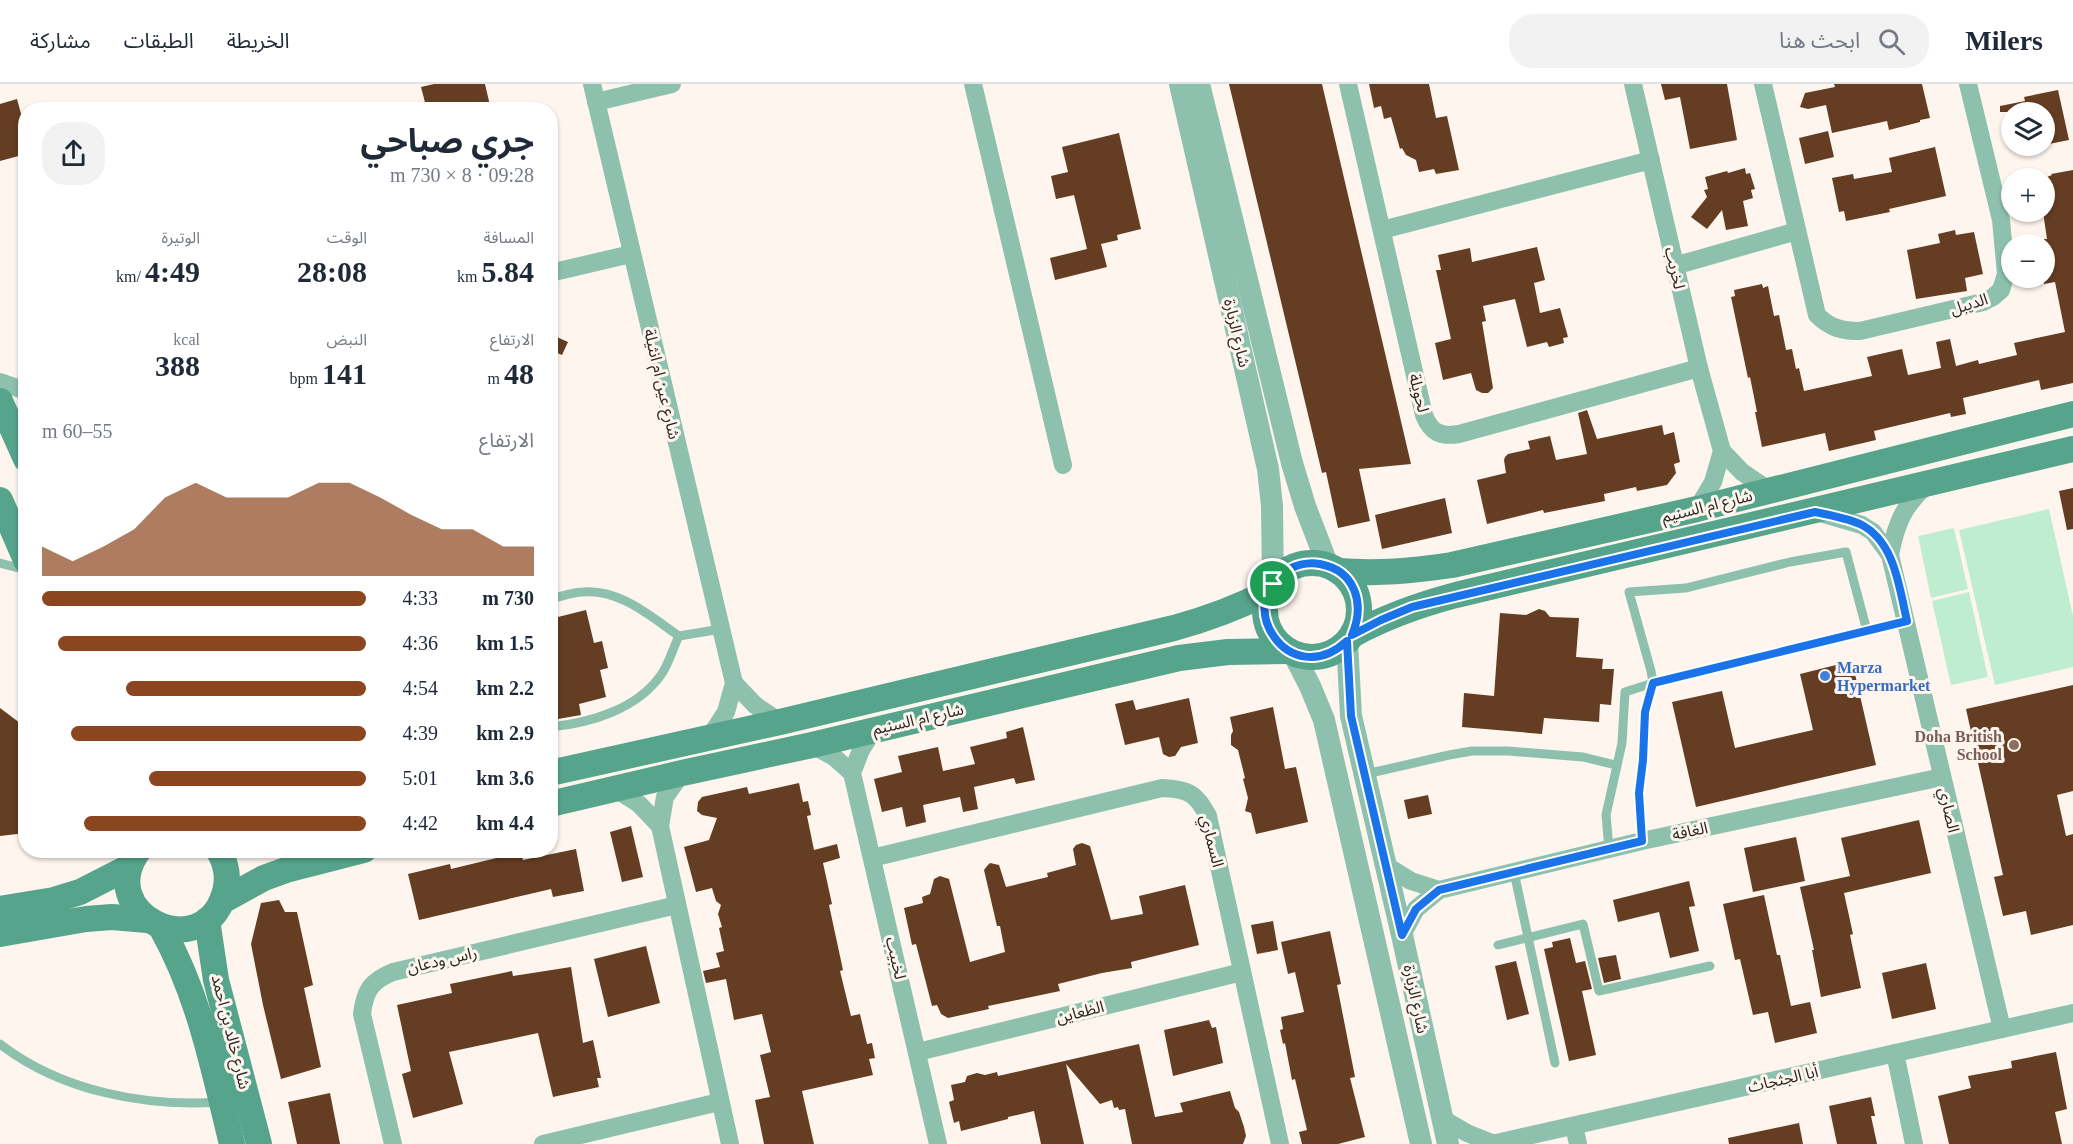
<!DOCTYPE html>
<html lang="ar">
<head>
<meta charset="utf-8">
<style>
	body { margin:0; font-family:"Times New Roman","Noto Sans Arabic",serif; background:#f2f2f3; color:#1f2937; direction:rtl; height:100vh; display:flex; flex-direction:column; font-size:22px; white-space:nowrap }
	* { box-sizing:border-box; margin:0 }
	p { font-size:20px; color:#747a83 }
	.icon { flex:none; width:33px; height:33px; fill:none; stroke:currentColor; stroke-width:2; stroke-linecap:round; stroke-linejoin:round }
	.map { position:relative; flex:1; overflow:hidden; direction:ltr }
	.side { position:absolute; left:18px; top:18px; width:540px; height:756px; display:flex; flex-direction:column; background:#fff; border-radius:24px; box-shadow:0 2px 4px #0004; direction:rtl }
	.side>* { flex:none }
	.tools { position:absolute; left:2001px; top:18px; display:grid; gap:12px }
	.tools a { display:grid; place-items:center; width:54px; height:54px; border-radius:50%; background:#fff; box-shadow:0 2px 4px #0004; font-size:30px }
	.pin { position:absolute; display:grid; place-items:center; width:51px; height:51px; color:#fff; margin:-26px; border:3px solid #fff; border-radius:50%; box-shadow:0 2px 6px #0007 }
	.round { display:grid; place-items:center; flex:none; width:63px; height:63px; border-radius:24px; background:#f2f2f3 }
	.overview { display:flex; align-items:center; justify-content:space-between; height:102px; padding:0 24px }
	h1 { font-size:33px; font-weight:700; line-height:45px }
	.figures { display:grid; grid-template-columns:repeat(3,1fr); gap:9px; height:102px; padding:6px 24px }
	.figures div { display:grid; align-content:center }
	.figures b { font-size:30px; font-weight:700 }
	.figures small { font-size:16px; font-weight:400 }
	.figures p { font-size:16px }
	.chart { height:168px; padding:12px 24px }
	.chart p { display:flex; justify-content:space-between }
	.chart svg { width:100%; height:108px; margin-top:6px; fill:#8c461f; opacity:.7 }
	ul { padding:0 24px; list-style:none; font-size:20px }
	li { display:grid; grid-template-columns:96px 72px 1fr; align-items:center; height:45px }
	li i { height:15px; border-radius:8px; background:#8c461f }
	header { display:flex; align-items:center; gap:36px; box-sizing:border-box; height:84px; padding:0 30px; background:#fff; border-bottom:2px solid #e0e1e3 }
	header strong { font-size:28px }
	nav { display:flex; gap:33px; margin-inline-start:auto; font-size:21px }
	.search { width:420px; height:54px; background:#f2f2f3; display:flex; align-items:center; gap:15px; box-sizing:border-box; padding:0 21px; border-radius:24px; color:#747a83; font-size:22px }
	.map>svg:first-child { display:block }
	.green { fill:#beeecf }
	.building { fill:#643d22 }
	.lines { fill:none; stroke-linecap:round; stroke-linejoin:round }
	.service { stroke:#8ec0ae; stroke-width:9 }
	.minor { stroke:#8ec0ae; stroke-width:18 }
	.tertiary { stroke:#8ec0ae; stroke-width:22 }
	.secondary { stroke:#55a48b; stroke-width:26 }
	.route-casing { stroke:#fff; stroke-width:12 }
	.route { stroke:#1a73e8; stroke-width:8 }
	.shop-dot { fill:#3f7fe0; stroke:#fef5ef; stroke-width:2 }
	.education-dot { fill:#8d6e63; stroke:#fef5ef; stroke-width:2 }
	.labels { text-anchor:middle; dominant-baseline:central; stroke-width:6; stroke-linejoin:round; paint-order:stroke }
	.street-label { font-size:16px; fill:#2c2723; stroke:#fef5ef }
	.shop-label { font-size:16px; font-weight:bold; fill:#366cbe; stroke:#fef5ef; text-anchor:start }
	.education-label { font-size:16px; font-weight:bold; fill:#785e54; stroke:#fef5ef; text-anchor:end }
</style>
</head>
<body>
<header>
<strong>Milers</strong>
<div class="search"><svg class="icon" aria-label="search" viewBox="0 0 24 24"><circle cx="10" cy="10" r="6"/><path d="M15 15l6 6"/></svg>ابحث هنا</div>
<nav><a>الخريطة</a><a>الطبقات</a><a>مشاركة</a></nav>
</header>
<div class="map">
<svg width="2073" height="1060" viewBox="0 0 2073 1060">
	<rect width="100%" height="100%" fill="#fef5ef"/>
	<g class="green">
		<path d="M2049 425 2073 532V583L1995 601 1959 446Z"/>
		<path d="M1954 444 1968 505 1931 514 1918 452Z"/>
		<path d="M1969 508 1988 593 1951 601 1932 517Z"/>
	</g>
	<g class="building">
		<path d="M434 0H485L491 26H427L421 3Z"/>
		<path d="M1229 0H1322L1411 380 1359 385 1370 437 1338 444 1326 388 1322 389Z"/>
		<path d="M1369 0H1429L1436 34 1447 32 1459 86 1436 90 1434 85 1419 88 1416 76 1406 71 1402 64 1400 65 1391 33 1384 35 1381 22 1374 24Z"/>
		<path d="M1661 0H1727L1737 56 1690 65 1680 13 1665 16Z"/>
		<path d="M1834 0H1922L1930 34 1920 36V38L1889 46 1887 37 1832 49 1826 21 1808 25 1800 23 1805 9 1835 3Z"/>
		<path d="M2058 6 2069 56 2044 61V28H2000V22L2025 17 2024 13Z"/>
		<path d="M17 15 26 48V70L0 77V20Z"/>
		<path d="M1828 47 1834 73 1805 80 1799 54Z"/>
		<path d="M1119 49 1141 145 1117 151 1118 156 1101 160 1107 183 1055 196 1050 174 1087 165 1074 111 1056 115 1051 92 1068 88 1062 63Z"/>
		<path d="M1935 63 1946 112 1889 125 1890 128 1846 137 1844 127 1839 128 1832 94 1853 90 1854 95 1892 88 1889 74Z"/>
		<path d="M1745 84 1746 90 1750 89 1755 105 1751 106 1753 114 1743 117 1748 142 1726 146 1722 126 1707 145 1691 133 1707 113 1704 106 1708 105 1705 93 1727 87 1728 89Z"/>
		<path d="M2073 86V299L2041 306 2039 296 1963 314 1966 330 1951 333 1950 329 1874 347 1876 356 1829 367 1825 349 1762 363 1755 328H1757L1750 293 1748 294 1731 213 1735 212 1734 206 1762 200 1763 204 1768 202 1774 232 1779 231 1786 266 1792 265 1796 285 1799 284 1804 307 1872 292 1867 273 1902 265 1908 291 1941 284 1936 258 1950 255 1956 282 1978 276 1979 280 2017 271 2014 259 2065 248 2055 198 2044 200V175L2049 174 2044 155H2047L2043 128 2044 94 2052 91 2051 90Z"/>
		<path d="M1955 146 1956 151 1974 148 1983 190 1965 194 1967 207 1916 215 1907 166 1940 159 1938 150Z"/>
		<path d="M1537 163 1545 196 1534 199 1540 229 1560 224 1568 253 1563 254 1564 259 1549 263 1547 258 1527 263 1515 215 1483 222 1486 237 1482 238 1493 304 1488 309H1482L1476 306 1471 289 1443 296 1435 259 1451 255 1436 186H1441L1438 171 1470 164 1472 178Z"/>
		<path d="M550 250 568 258 562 271 550 266Z"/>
		<path d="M1587 326 1597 355 1662 341 1664 351 1674 348 1680 378 1674 380 1676 389 1667 401 1637 407 1636 403 1604 410 1605 417 1544 429 1543 426 1487 440 1477 396 1506 389 1504 376 1505 373 1508 370 1530 365 1528 357 1550 352 1556 376 1587 370 1578 329Z"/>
		<path d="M2073 404V445L2067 446 2059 407Z"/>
		<path d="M1445 414 1452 449 1382 465 1375 431Z"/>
		<path d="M1539 525 1545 527 1550 533 1579 534 1576 573 1603 575 1602 585H1614L1611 621 1600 620 1599 638 1544 634 1542 650 1462 643 1464 609 1494 612 1500 529 1526 531Z"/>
		<path d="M586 526 594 559 602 557 608 584 600 586 606 613 579 620 581 631 558 635 550 604V535Z"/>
		<path d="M1852 577 1876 681 1696 723 1672 618 1722 607 1735 664 1813 646 1800 590Z"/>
		<path d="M2073 601V707L2057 711 2066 752 2073 750V841L2031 851 2026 827 2003 832 1994 793 2003 791 1966 625Z"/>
		<path d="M1189 614 1198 659 1181 663 1175 672 1169 673 1163 670 1159 653 1125 661 1115 620 1133 616 1136 626Z"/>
		<path d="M1273 623 1285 685 1296 683 1308 738 1256 750 1251 729 1245 727 1248 714 1243 695 1245 694 1238 666 1231 661V651L1233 647 1230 633Z"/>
		<path d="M0 624 20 639 26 646V749L0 752Z"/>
		<path d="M1023 643 1035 696 1016 700 1014 694 974 703 978 725 963 728 960 713 923 721 926 738 906 743 902 723 882 728 874 695 902 688 898 672 938 663 943 687 975 680 970 663 1007 654 1006 648Z"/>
		<path d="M799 699 803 718 808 717 811 731 807 732 814 766 837 760 840 774 823 779 832 820 829 821 843 886 840 887 851 932 860 930 867 960 872 959 875 974 869 975 873 991 802 1007 814 1060H764L755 1016 770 1013 760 971 771 968 762 930 734 936 726 895 706 899 703 887 720 883 716 869 724 867 719 844 722 843 718 830 721 821 716 817 712 804 696 808 684 763 709 756 717 734 702 731 697 727 698 718 702 713 747 703 749 710Z"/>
		<path d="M1428 711 1432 730 1408 735 1404 716Z"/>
		<path d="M1919 736 1931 789 1844 809 1853 850 1850 851 1861 904 1821 913 1812 866H1814L1800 803 1850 792 1841 754Z"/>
		<path d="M631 742 643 793 622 798 610 748Z"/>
		<path d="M1796 753 1805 797 1753 808 1744 764Z"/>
		<path d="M1082 759 1090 762 1111 836 1143 830 1139 812 1185 801 1199 861 1131 878 1132 884 1102 889 1058 900 1060 907 988 922 989 925 948 934 941 930 937 921 932 922 916 860 912 861 904 824 923 819 922 813 930 810 934 795 940 792 949 795 970 878 1005 868 1000 842H997L984 786 987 782 990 779 999 781 1006 803 1048 793 1047 789 1076 781 1073 765 1076 761Z"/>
		<path d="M576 765 584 807 553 813 551 805 419 836 408 790 450 780 451 785 521 768 523 776Z"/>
		<path d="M1689 797 1695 822 1689 823 1699 867 1670 874 1659 828 1618 838 1613 816Z"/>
		<path d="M1764 811 1777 871H1780L1791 922 1810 918 1817 949 1775 959 1768 928 1753 931 1740 875 1735 876 1723 820Z"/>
		<path d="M279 816 285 828H297L313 901 304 904 321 983 281 995 263 921 251 860 261 819Z"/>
		<path d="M1273 837 1278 866 1257 870 1251 841Z"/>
		<path d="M1330 847 1341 900 1337 901 1355 993 1350 994 1365 1053 1338 1060H1302L1299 1048 1307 1046 1295 995 1292 996 1285 959 1283 960 1280 946 1283 945 1281 933 1304 928 1295 888 1288 890 1281 858Z"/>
		<path d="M1570 854 1576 879 1585 877 1592 905 1582 907 1596 971 1569 977 1544 865 1553 863 1552 858Z"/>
		<path d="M646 862 660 919 608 933 594 875Z"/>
		<path d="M1616 871 1621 895 1604 899 1598 874Z"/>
		<path d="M1516 877 1529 930 1507 936 1495 882Z"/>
		<path d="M1926 879 1936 925 1892 935 1882 889Z"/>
		<path d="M571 883 583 959 593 956 601 994H597L599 1003 553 1013 538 949 449 968 463 1020 413 1034 402 990 411 987 397 921 452 909 450 900 512 887 513 892Z"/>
		<path d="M1209 936 1212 944 1216 943 1223 979 1173 992 1164 946Z"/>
		<path d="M1139 960 1155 1033 1183 1028 1180 1019 1230 1007 1235 1024 1239 1028 1244 1043 1246 1052 1243 1060H1132L1125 1025 1119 1026 1118 1023 1114 1024 1112 1016 1100 1020 1066 980 1084 1060H1041L1034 1027 1008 1033V1035L961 1047 959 1037 954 1039 949 1018 954 1016 951 1001 965 998 967 992 977 989 985 991 997 988 998 992Z"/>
		<path d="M2056 968 2067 1025 2055 1028 2062 1060H1949L1938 1012 1971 1004 1968 992 2012 984 2011 977Z"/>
		<path d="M330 1009 340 1060H297L288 1018Z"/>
		<path d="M1871 1013 1875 1032H1871L1877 1060H1837L1829 1022Z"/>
		<path d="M1799 1039 1803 1060H1729L1728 1054Z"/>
	</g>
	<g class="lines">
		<g class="service">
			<path d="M0 479 26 486"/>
			<path d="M550 515C561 513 572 508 583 508 620 505 650 532 679 552L721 545"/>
			<path d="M1867 547 1846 468 1790 478 1686 504 1629 508 1651 587 1653 599C1737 578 1822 558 1907 537"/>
			<path d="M550 643C591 639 637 625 661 591 669 580 673 564 679 552"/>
			<path d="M1366 690 1449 671 1472 667H1508L1583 673 1616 681"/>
			<path d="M1642 757 1639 709 1643 677 1645 628 1653 599"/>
			<path d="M1609 765 1606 731 1622 659 1625 608 1653 599"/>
			<path d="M1514 788 1555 979"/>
			<path d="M1498 861 1583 840 1599 907 1710 882"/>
			<path d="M0 960C61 1007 144 1023 219 1018"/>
		</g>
		<g class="minor">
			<path d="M592 0 734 599 726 628 709 654"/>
			<path d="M973 0 1063 381"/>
			<path d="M1348 0 1424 331C1431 349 1441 353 1459 350L1699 284"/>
			<path d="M1633 0 1699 284 1722 367 1713 398 1697 425"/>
			<path d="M1763 0 1817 231C1830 244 1842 247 1860 247L1983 218 1993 213 2001 206 2006 190 2001 136 1968 0"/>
			<path d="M596 18 672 0"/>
			<path d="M1382 146 1651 76"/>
			<path d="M1674 182 1797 147"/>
			<path d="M550 189 631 170"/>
			<path d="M0 298 26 307"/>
			<path d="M1722 367 1742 388 1770 407"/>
			<path d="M1817 428 1862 441 1873 448 1890 471 2002 945"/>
			<path d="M1890 471C1896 440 1903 422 1927 401"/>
			<path d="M734 599 755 621 780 638"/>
			<path d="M874 645 861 666 852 689 938 1060"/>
			<path d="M812 661 834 673 852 689"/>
			<path d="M682 689 665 713 660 742 730 1060"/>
			<path d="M614 704 639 720 660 742"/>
			<path d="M872 774 1162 704C1188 705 1196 709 1208 732L1280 1060"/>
			<path d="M1385 781 1411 797 1439 806"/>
			<path d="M1402 851 1416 825 1439 806 1642 757 1942 693"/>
			<path d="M918 968 1242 888"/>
			<path d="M1895 969 1914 1060"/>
			<path d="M1443 1035 1467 1049 1492 1059"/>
			<path d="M1574 1042 1578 1060"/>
			<path d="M393 1060 362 930C365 906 371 897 393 888L677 821"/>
			<path d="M543 1060 719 1018"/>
			<path d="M1492 1060 2073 929"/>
		</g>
		<g class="tertiary">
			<path d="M1180 0 1268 385 1272 422 1273 500"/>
			<path d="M1199 0 1292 379 1305 422 1328 482"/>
			<path d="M1347 557 1351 632 1402 851 1448 1060"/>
			<path d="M1294 571 1310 602 1324 636 1421 1060"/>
		</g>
		<g class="secondary">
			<path d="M0 317 26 375"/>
			<path d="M0 416 26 476"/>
			<circle cx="1312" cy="526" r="47"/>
			<path d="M1338 487C1379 490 1412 487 1452 481L1697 425 2073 330"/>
			<path d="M1352 551C1387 532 1418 521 1456 511L2073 365"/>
			<path d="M550 689 780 638 1174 544C1207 535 1237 524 1268 508"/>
			<path d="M550 720 682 689 812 661 1179 574 1228 568 1287 567"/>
			<path d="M139 766C92 829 201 883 224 811 229 796 227 780 218 766"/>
			<path d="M222 817 264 794 286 786 364 766"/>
			<path d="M0 825 54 816 80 808 129 783"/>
			<path d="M207 836 216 896 259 1060"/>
			<path d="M161 843C200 913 213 983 232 1060"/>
			<path d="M0 850 86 835 112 833 147 836"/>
		</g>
	</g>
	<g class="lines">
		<defs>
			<path id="route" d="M1815 428C1830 431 1846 434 1860 440 1895 457 1899 503 1907 537L1653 599 1645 628 1643 676 1639 709 1642 757 1439 806 1416 825 1402 851 1351 632 1347 557C1289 610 1230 517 1289 485 1299 480 1309 478 1320 480 1356 487 1365 520 1352 551L1381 536 1412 523Z"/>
		</defs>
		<use href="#route" class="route-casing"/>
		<use href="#route" class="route"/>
	</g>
	<circle class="shop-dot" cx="1825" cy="592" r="6"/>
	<circle class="education-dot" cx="2014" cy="661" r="6"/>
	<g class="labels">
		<g class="street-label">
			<text transform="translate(1675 184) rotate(77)">لخريب</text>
			<text transform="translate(1969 220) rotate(-17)">الديبل</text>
			<text transform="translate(1237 249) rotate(77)">شارع الزبارة</text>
			<text transform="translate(662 300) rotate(77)">شارع عين ام انثيلة</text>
			<text transform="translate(1419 309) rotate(76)">لحويلة</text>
			<text transform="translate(1707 422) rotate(-14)">شارع ام السنيم</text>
			<text transform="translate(918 635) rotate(-13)">شارع ام السنيم</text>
			<text transform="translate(1949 726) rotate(77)">الصاري</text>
			<text transform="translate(1690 747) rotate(-12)">الغافة</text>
			<text transform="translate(1212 757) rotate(76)">السماري</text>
			<text transform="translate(896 874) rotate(77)">لخبيب</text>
			<text transform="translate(442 876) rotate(-13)">راس ودعان</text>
			<text transform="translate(1416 915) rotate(78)">شارع الزبارة</text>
			<text transform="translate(1080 928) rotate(-14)">الظعاين</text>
			<text transform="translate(231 948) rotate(76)">شارع خالد بن احمد</text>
			<text transform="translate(1783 995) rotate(-13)">أبا الجثجاث</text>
		</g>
		<g class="shop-label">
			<text x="1837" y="583">Marza<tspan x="1837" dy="18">Hypermarket</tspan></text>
		</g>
		<g class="education-label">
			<text x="2002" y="652">Doha British<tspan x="2002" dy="18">School</tspan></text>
		</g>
	</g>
</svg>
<div class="tools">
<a><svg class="icon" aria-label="layers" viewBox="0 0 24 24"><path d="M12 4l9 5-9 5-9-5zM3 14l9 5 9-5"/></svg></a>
<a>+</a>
<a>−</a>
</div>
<div class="pin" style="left:1273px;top:500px;background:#1e9e55"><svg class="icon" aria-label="arrive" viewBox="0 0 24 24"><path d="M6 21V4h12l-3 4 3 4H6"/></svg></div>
<section class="side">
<div class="overview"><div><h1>جري صباحي</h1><p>09:28 · 8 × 730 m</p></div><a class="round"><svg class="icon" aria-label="share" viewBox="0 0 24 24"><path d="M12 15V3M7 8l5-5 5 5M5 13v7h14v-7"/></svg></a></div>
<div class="figures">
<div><p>المسافة</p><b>5.84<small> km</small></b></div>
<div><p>الوقت</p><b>28:08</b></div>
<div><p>الوتيرة</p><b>4:49<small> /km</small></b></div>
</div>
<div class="figures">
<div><p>الارتفاع</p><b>48<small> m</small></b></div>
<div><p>النبض</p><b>141<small> bpm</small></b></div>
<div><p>kcal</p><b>388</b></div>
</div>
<div class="chart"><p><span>الارتفاع</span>55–60 m</p>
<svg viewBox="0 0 160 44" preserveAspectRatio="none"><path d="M0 44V32L10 38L20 32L30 25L40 12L50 6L60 12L70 12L80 12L90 6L100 6L110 12L120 19L130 25L140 25L150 32L160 32V44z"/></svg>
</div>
<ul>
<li><b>730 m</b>4:33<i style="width:100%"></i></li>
<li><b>1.5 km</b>4:36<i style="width:95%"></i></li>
<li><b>2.2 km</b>4:54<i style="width:74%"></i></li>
<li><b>2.9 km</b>4:39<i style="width:91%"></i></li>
<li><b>3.6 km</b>5:01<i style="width:67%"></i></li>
<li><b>4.4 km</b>4:42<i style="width:87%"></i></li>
</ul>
</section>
</div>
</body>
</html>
